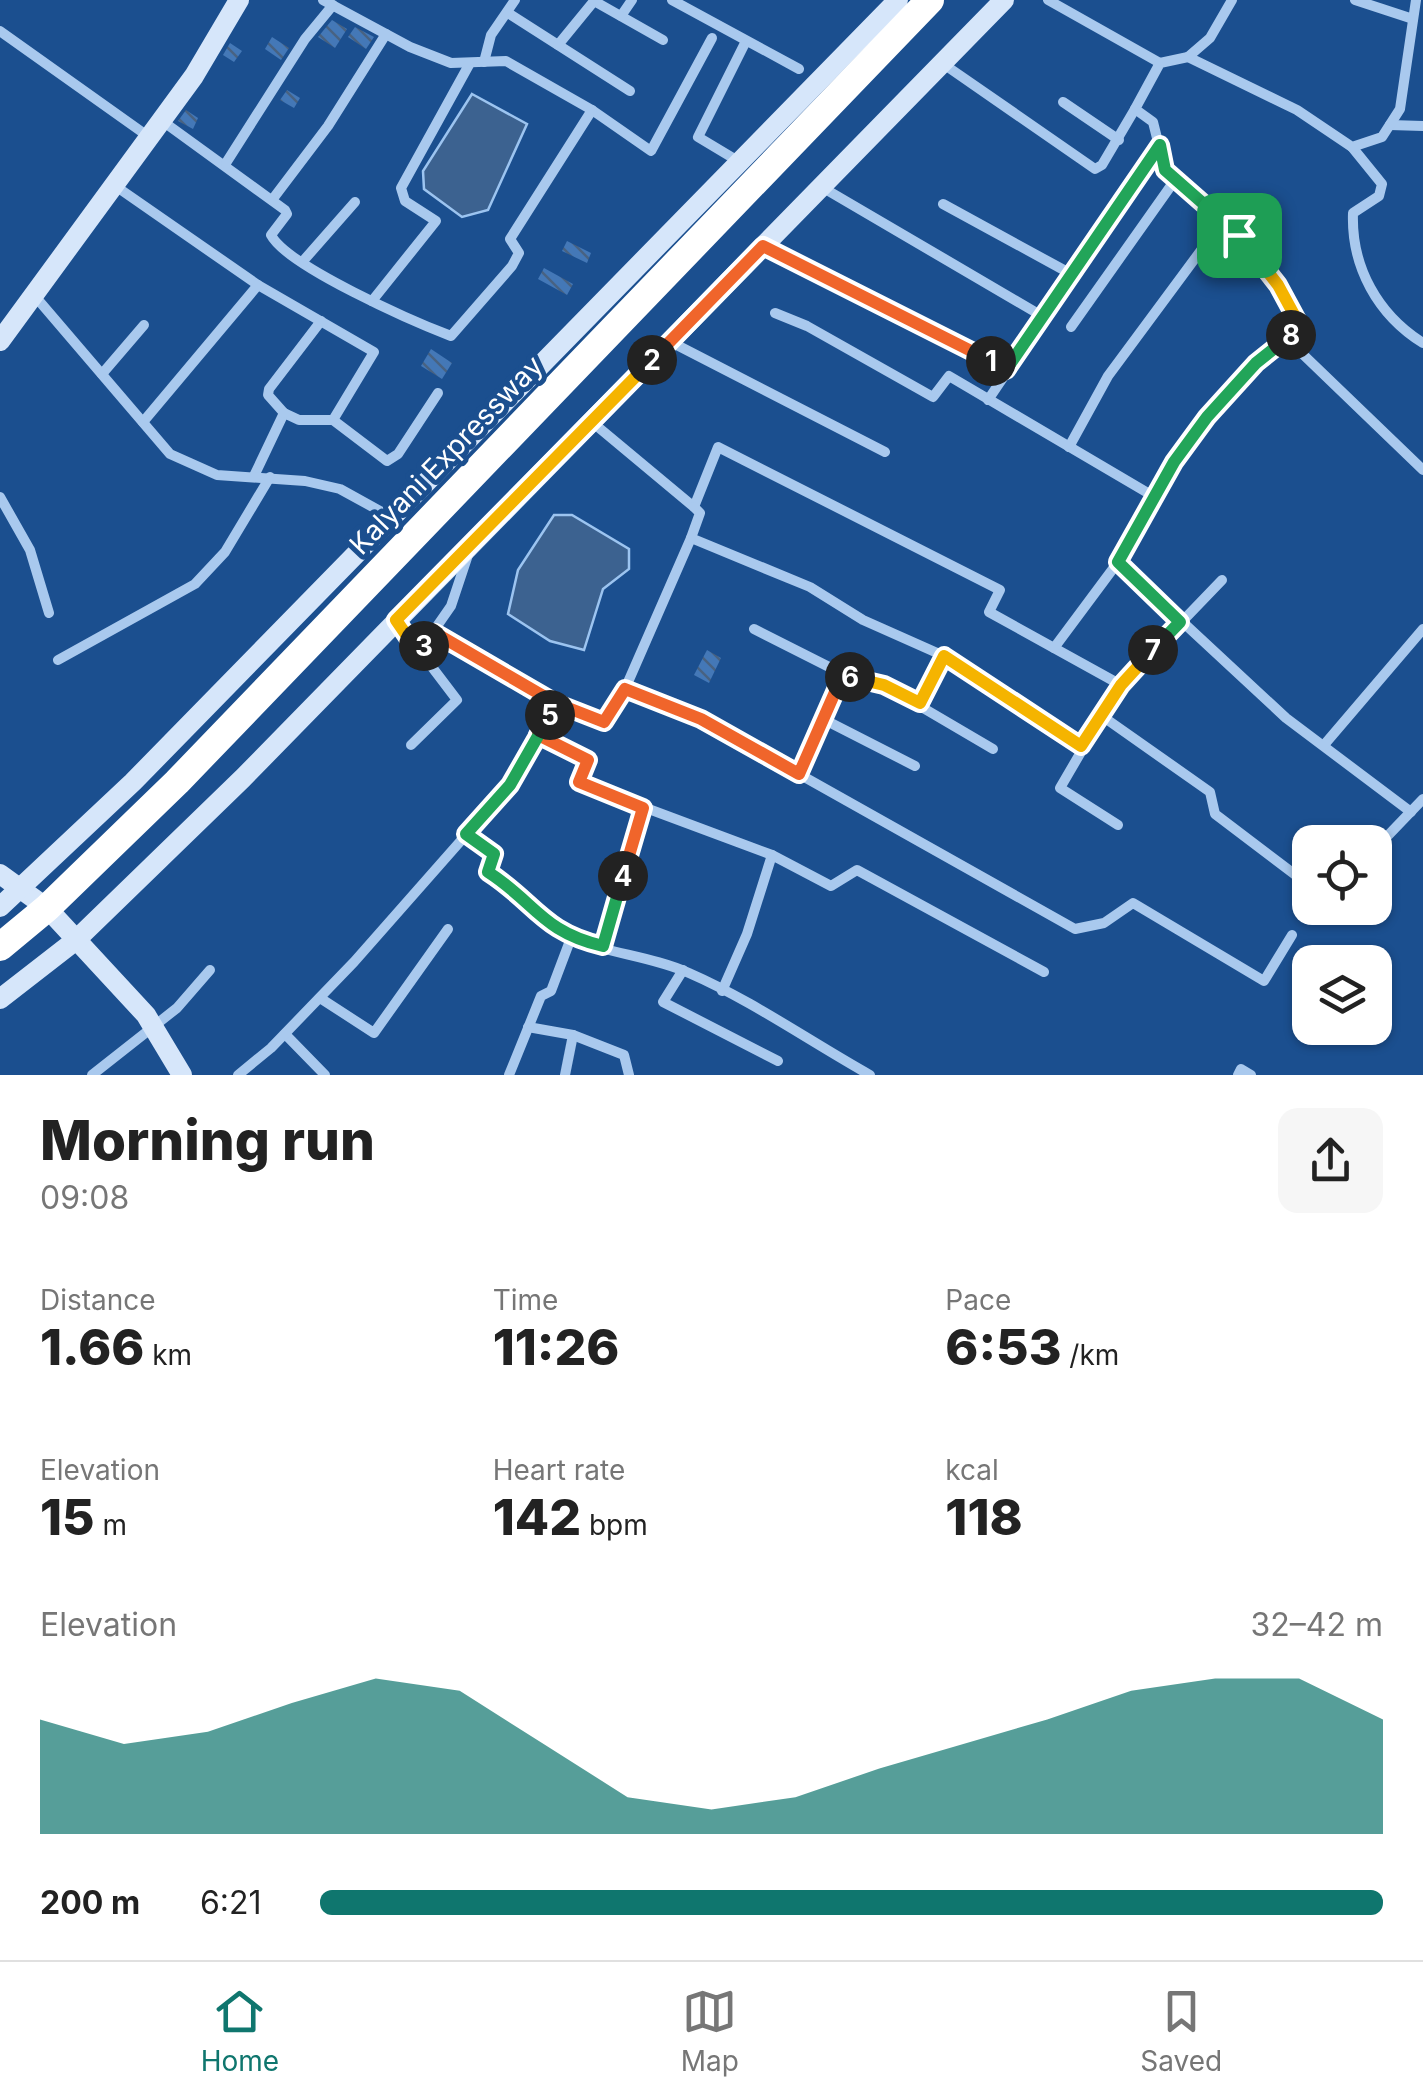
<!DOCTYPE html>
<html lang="en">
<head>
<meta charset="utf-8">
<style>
	body { margin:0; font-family:Inter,sans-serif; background:#f6f6f6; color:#222; height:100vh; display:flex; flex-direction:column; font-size:38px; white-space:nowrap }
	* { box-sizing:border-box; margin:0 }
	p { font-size:32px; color:#767676 }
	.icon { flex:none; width:55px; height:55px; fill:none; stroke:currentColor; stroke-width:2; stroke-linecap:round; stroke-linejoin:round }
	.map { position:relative; height:1075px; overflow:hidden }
	.sheet { display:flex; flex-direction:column; background:#fff; flex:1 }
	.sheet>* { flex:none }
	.fabs { position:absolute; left:1292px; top:825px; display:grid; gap:20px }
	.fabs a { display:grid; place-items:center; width:100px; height:100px; border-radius:20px; background:#fff; box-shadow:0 2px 8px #0004; font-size:50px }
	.pin { position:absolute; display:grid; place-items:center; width:85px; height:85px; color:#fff; margin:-42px; border-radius:20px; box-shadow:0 5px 15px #0006 }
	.km { position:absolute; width:50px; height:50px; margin:-25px; border-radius:50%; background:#222; color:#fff; font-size:28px; line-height:50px; text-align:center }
	.round { display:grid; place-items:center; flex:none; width:105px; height:105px; border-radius:20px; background:#f6f6f6 }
	.overview { display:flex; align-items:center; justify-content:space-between; height:170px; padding:0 40px }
	h1 { font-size:55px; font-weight:800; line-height:75px }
	.stats { display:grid; grid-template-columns:repeat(3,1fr); gap:15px; height:170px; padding:10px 40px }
	.stats div { display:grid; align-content:center }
	.stats b { font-size:50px; font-weight:800 }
	.stats small { font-size:28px; font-weight:400 }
	.stats p { font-size:28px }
	.chart { height:280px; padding:20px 40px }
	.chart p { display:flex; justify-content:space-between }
	.chart svg { width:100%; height:180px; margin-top:10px; fill:#0f766e; opacity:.7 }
	ul { padding:0 40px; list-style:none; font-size:32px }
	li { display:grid; grid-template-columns:160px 120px 1fr; align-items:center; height:75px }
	li i { height:25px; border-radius:12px; background:#0f766e }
	.tabs { display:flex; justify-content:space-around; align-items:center; height:140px; border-top:2px solid #e0e0e0; background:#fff; font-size:28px; color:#767676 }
	.tabs a { display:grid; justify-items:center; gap:5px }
	.tabs .selected { color:#0f766e }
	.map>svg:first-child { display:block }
	.water { fill:#3c6290; stroke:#9cc4f0; stroke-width:2.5 }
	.building { fill:url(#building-back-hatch) }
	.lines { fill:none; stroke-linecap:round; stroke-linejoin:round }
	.street { stroke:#a9c9ee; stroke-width:10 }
	.secondary { stroke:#d6e6fa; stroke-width:20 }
	.highway { stroke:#fff; stroke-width:28 }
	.split-1-casing { stroke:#fff; stroke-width:20 }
	.split-2-casing { stroke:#fff; stroke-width:20 }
	.split-3-casing { stroke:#fff; stroke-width:20 }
	.split-4-casing { stroke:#fff; stroke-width:20 }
	.split-5-casing { stroke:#fff; stroke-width:20 }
	.split-6-casing { stroke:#fff; stroke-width:20 }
	.split-7-casing { stroke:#fff; stroke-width:20 }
	.split-8-casing { stroke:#fff; stroke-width:20 }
	.split-9-casing { stroke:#fff; stroke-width:20 }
	.split-1 { stroke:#22a559; stroke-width:12 }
	.split-2 { stroke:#f0652b; stroke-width:12 }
	.split-3 { stroke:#f5b400; stroke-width:12 }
	.split-4 { stroke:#f0652b; stroke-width:12 }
	.split-5 { stroke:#22a559; stroke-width:12 }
	.split-6 { stroke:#f0652b; stroke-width:12 }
	.split-7 { stroke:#f5b400; stroke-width:12 }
	.split-8 { stroke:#22a559; stroke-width:12 }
	.split-9 { stroke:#f5b400; stroke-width:12 }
	.labels { text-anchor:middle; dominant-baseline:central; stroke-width:10; stroke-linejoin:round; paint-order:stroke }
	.street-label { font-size:28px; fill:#fff; stroke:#1b4f8f }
</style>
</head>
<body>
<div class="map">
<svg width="1423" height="1075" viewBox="0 0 1423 1075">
	<defs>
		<pattern id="building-back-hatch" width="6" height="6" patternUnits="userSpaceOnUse" patternTransform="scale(2.5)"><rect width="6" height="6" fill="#4478b7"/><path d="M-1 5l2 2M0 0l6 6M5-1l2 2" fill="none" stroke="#486282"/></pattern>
	</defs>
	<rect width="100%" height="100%" fill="#1b4f8f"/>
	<g class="water">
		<path d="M472 94 527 124 488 210 462 217 424 189 423 171Z"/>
		<path d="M554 515H572L629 549V569L603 589 584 650 550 641 508 614 518 570Z"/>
	</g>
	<g class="building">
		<path d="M332 20 347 29 335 48 318 37Z"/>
		<path d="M355 27 374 37 366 49 348 37Z"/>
		<path d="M272 37 289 48 281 60 265 49Z"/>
		<path d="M230 43 242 51 234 62 223 55Z"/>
		<path d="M287 90 300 98 294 108 280 100Z"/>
		<path d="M186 110 198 118 193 129 178 121Z"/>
		<path d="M567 241 591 253 587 263 562 251Z"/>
		<path d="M544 268 573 284 567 295 538 279Z"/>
		<path d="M431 349 452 363 442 379 421 366Z"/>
		<path d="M707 650 721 658 709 683 694 675Z"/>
	</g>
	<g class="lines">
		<g class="street">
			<path d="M672 0 799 69"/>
			<path d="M1048 0 1160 63"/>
			<path d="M1355 0 1413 19"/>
			<path d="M508 13 630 91"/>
			<path d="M621 16 632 0"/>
			<path d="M0 31 149 137"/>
			<path d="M558 45 594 1 663 40"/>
			<path d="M1188 57 1210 38 1232 0"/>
			<path d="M484 62 491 35 515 0"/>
			<path d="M942 63 1095 169 1102 165 1135 109"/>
			<path d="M1063 102 1119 140"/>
			<path d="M592 110 651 151 712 38"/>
			<path d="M161 120 285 210 287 214 271 235C287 266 414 322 451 336L512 266 519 253 510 239 592 110 506 61 451 63 410 47 323 0"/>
			<path d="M1390 125 1423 126"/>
			<path d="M1352 147 1382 184 1379 196 1353 213C1351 267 1378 315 1423 343"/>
			<path d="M738 161 698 137 745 43"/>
			<path d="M226 163 305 39 333 5"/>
			<path d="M114 185 258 285 374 352 333 420H299L284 413 254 476"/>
			<path d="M820 186 1042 316"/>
			<path d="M272 200 328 126 386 34"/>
			<path d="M943 204 1073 275"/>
			<path d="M764 247 1007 370"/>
			<path d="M304 260 355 202"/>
			<path d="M34 295 170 454 217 475 305 481 340 489 389 516"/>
			<path d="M372 301 436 221 405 201 401 188 470 63"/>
			<path d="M775 313 807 326 933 397 949 376 1153 496"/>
			<path d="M1071 327 1175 180"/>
			<path d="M1288 340 1423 470"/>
			<path d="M671 342 885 452"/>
			<path d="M102 374 144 325"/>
			<path d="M988 400 1160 145"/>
			<path d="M284 413 268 395 269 389 321 321"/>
			<path d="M333 420 387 461 398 454 438 393"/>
			<path d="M143 422 258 285"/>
			<path d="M592 422 694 507 718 447 1000 590 989 612 1121 685 1102 716 1210 792 1215 814 1310 886"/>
			<path d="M1069 447 1108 376 1222 222"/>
			<path d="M0 497 30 550 49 613"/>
			<path d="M694 507 700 513 691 538 810 587 863 620 944 656"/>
			<path d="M1118 562 1286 718 1411 812"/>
			<path d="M397 621 457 700 411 745"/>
			<path d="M754 629 843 674 799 774"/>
			<path d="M435 633 557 704"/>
			<path d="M1054 648 1118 562 1173 462 1207 417 1256 363 1288 340 1298 322 1278 285 1239 235 1165 170 1153 122 1135 109 1160 63 1188 57 1297 110 1352 147 1382 137 1400 109 1416 0"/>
			<path d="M419 652 451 606 468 555"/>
			<path d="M58 660 195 584 225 552 270 477"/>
			<path d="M843 674 884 685 993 749"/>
			<path d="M1121 685 1222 580"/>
			<path d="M625 689 691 538"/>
			<path d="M920 703 944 656 1081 746"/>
			<path d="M1102 716 1060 788 1118 825"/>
			<path d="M823 719 915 766"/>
			<path d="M539 735 588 759 579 783 772 855"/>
			<path d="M1324 745 1423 629"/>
			<path d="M466 834 494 854 488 872C518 891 537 924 571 938 609 954 651 956 689 973 751 1000 811 1042 870 1075"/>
			<path d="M1375 849 1423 799"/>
			<path d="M603 946 643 808"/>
			<path d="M683 970 663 1002 778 1061"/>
			<path d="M722 991 747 934 772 855 831 886 857 870 1044 972"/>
			<path d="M320 998 374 1033 448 929"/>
			<path d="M528 1027 573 1035 624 1055 629 1075"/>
			<path d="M285 1034 325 1075"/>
			<path d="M92 1075 177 1008 210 970"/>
			<path d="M238 1075 271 1048 354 962 510 785 557 704 604 722 625 689 701 719 1075 929 1104 923 1133 903 1264 981 1292 935"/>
			<path d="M509 1075 541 996 551 991 571 938"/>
			<path d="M565 1075 573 1035"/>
			<path d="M1238 1075 1241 1069 1251 1075"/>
		</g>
		<g class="secondary">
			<path d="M0 341 194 76 239 0"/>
			<path d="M0 874 47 908 146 1015 182 1075"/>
			<path d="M0 907 133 782 898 0"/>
			<path d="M0 999 76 940 243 778 1004 0"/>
		</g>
		<path class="highway" d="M0 947 47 908 177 782 930 0"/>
	</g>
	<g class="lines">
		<defs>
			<path id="split-1" d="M991 361 1006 370 1160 145 1165 170 1239 235"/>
			<path id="split-2" d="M652 360 763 246 991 361"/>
			<path id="split-3" d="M424 646 418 652 396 620 652 360"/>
			<path id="split-4" d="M424 646 435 633 557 704 538 735 588 760 579 782 643 808 623 876"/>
			<path id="split-5" d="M550 715 510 785 466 834 494 854 488 872C535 902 542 932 603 946L623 876"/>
			<path id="split-6" d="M550 715 558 704 604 722 625 689 701 719 799 774 843 674 850 677"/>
			<path id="split-7" d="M850 677 884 685 920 703 944 656 1081 746 1121 685 1153 650"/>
			<path id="split-8" d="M1153 650 1180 622 1118 562 1174 462 1207 417 1256 363 1291 335"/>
			<path id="split-9" d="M1239 235 1278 285 1298 322 1291 335"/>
		</defs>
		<use href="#split-1" class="split-1-casing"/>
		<use href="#split-2" class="split-2-casing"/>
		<use href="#split-3" class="split-3-casing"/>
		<use href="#split-4" class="split-4-casing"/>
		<use href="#split-5" class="split-5-casing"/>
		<use href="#split-6" class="split-6-casing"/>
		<use href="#split-7" class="split-7-casing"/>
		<use href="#split-8" class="split-8-casing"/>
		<use href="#split-9" class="split-9-casing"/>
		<use href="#split-1" class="split-1"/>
		<use href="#split-2" class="split-2"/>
		<use href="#split-3" class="split-3"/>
		<use href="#split-4" class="split-4"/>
		<use href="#split-5" class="split-5"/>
		<use href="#split-6" class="split-6"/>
		<use href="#split-7" class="split-7"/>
		<use href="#split-8" class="split-8"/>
		<use href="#split-9" class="split-9"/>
	</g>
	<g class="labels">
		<g class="street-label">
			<text transform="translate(446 455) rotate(-46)">Kalyani Expressway</text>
		</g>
	</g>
</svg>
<div class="fabs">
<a><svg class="icon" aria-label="locate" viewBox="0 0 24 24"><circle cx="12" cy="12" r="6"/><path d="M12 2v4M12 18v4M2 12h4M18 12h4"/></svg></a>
<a><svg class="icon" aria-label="layers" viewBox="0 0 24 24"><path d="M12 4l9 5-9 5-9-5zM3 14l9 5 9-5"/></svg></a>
</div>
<div class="pin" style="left:1239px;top:235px;background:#1e9e55"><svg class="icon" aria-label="arrive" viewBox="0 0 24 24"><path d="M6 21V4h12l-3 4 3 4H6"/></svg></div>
<b class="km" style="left:991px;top:361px">1</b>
<b class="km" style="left:652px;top:360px">2</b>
<b class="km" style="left:424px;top:646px">3</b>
<b class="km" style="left:623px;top:876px">4</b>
<b class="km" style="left:550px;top:715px">5</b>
<b class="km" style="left:850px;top:677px">6</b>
<b class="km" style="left:1153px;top:650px">7</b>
<b class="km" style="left:1291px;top:335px">8</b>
</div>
<section class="sheet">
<div class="overview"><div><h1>Morning run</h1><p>09:08</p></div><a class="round"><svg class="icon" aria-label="share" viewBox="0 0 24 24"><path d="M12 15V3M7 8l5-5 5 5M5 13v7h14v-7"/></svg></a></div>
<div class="stats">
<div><p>Distance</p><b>1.66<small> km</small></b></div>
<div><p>Time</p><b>11:26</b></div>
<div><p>Pace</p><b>6:53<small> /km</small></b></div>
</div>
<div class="stats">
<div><p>Elevation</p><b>15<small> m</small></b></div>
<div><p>Heart rate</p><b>142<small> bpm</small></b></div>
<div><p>kcal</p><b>118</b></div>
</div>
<div class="chart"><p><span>Elevation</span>32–42 m</p>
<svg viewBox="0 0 160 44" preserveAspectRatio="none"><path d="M0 44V16L10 22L20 19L30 12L40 6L50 9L60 22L70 35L80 38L90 35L100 28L110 22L120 16L130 9L140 6L150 6L160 16V44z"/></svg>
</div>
<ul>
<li><b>200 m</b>6:21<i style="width:100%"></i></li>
</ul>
</section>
<nav class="tabs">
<a class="selected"><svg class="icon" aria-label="home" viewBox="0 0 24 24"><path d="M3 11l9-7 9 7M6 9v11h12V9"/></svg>Home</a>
<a><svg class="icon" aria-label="map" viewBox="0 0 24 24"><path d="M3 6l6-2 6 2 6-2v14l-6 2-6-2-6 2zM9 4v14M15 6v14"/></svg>Map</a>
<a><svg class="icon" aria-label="saved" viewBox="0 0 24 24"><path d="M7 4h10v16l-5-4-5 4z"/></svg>Saved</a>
</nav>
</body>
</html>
